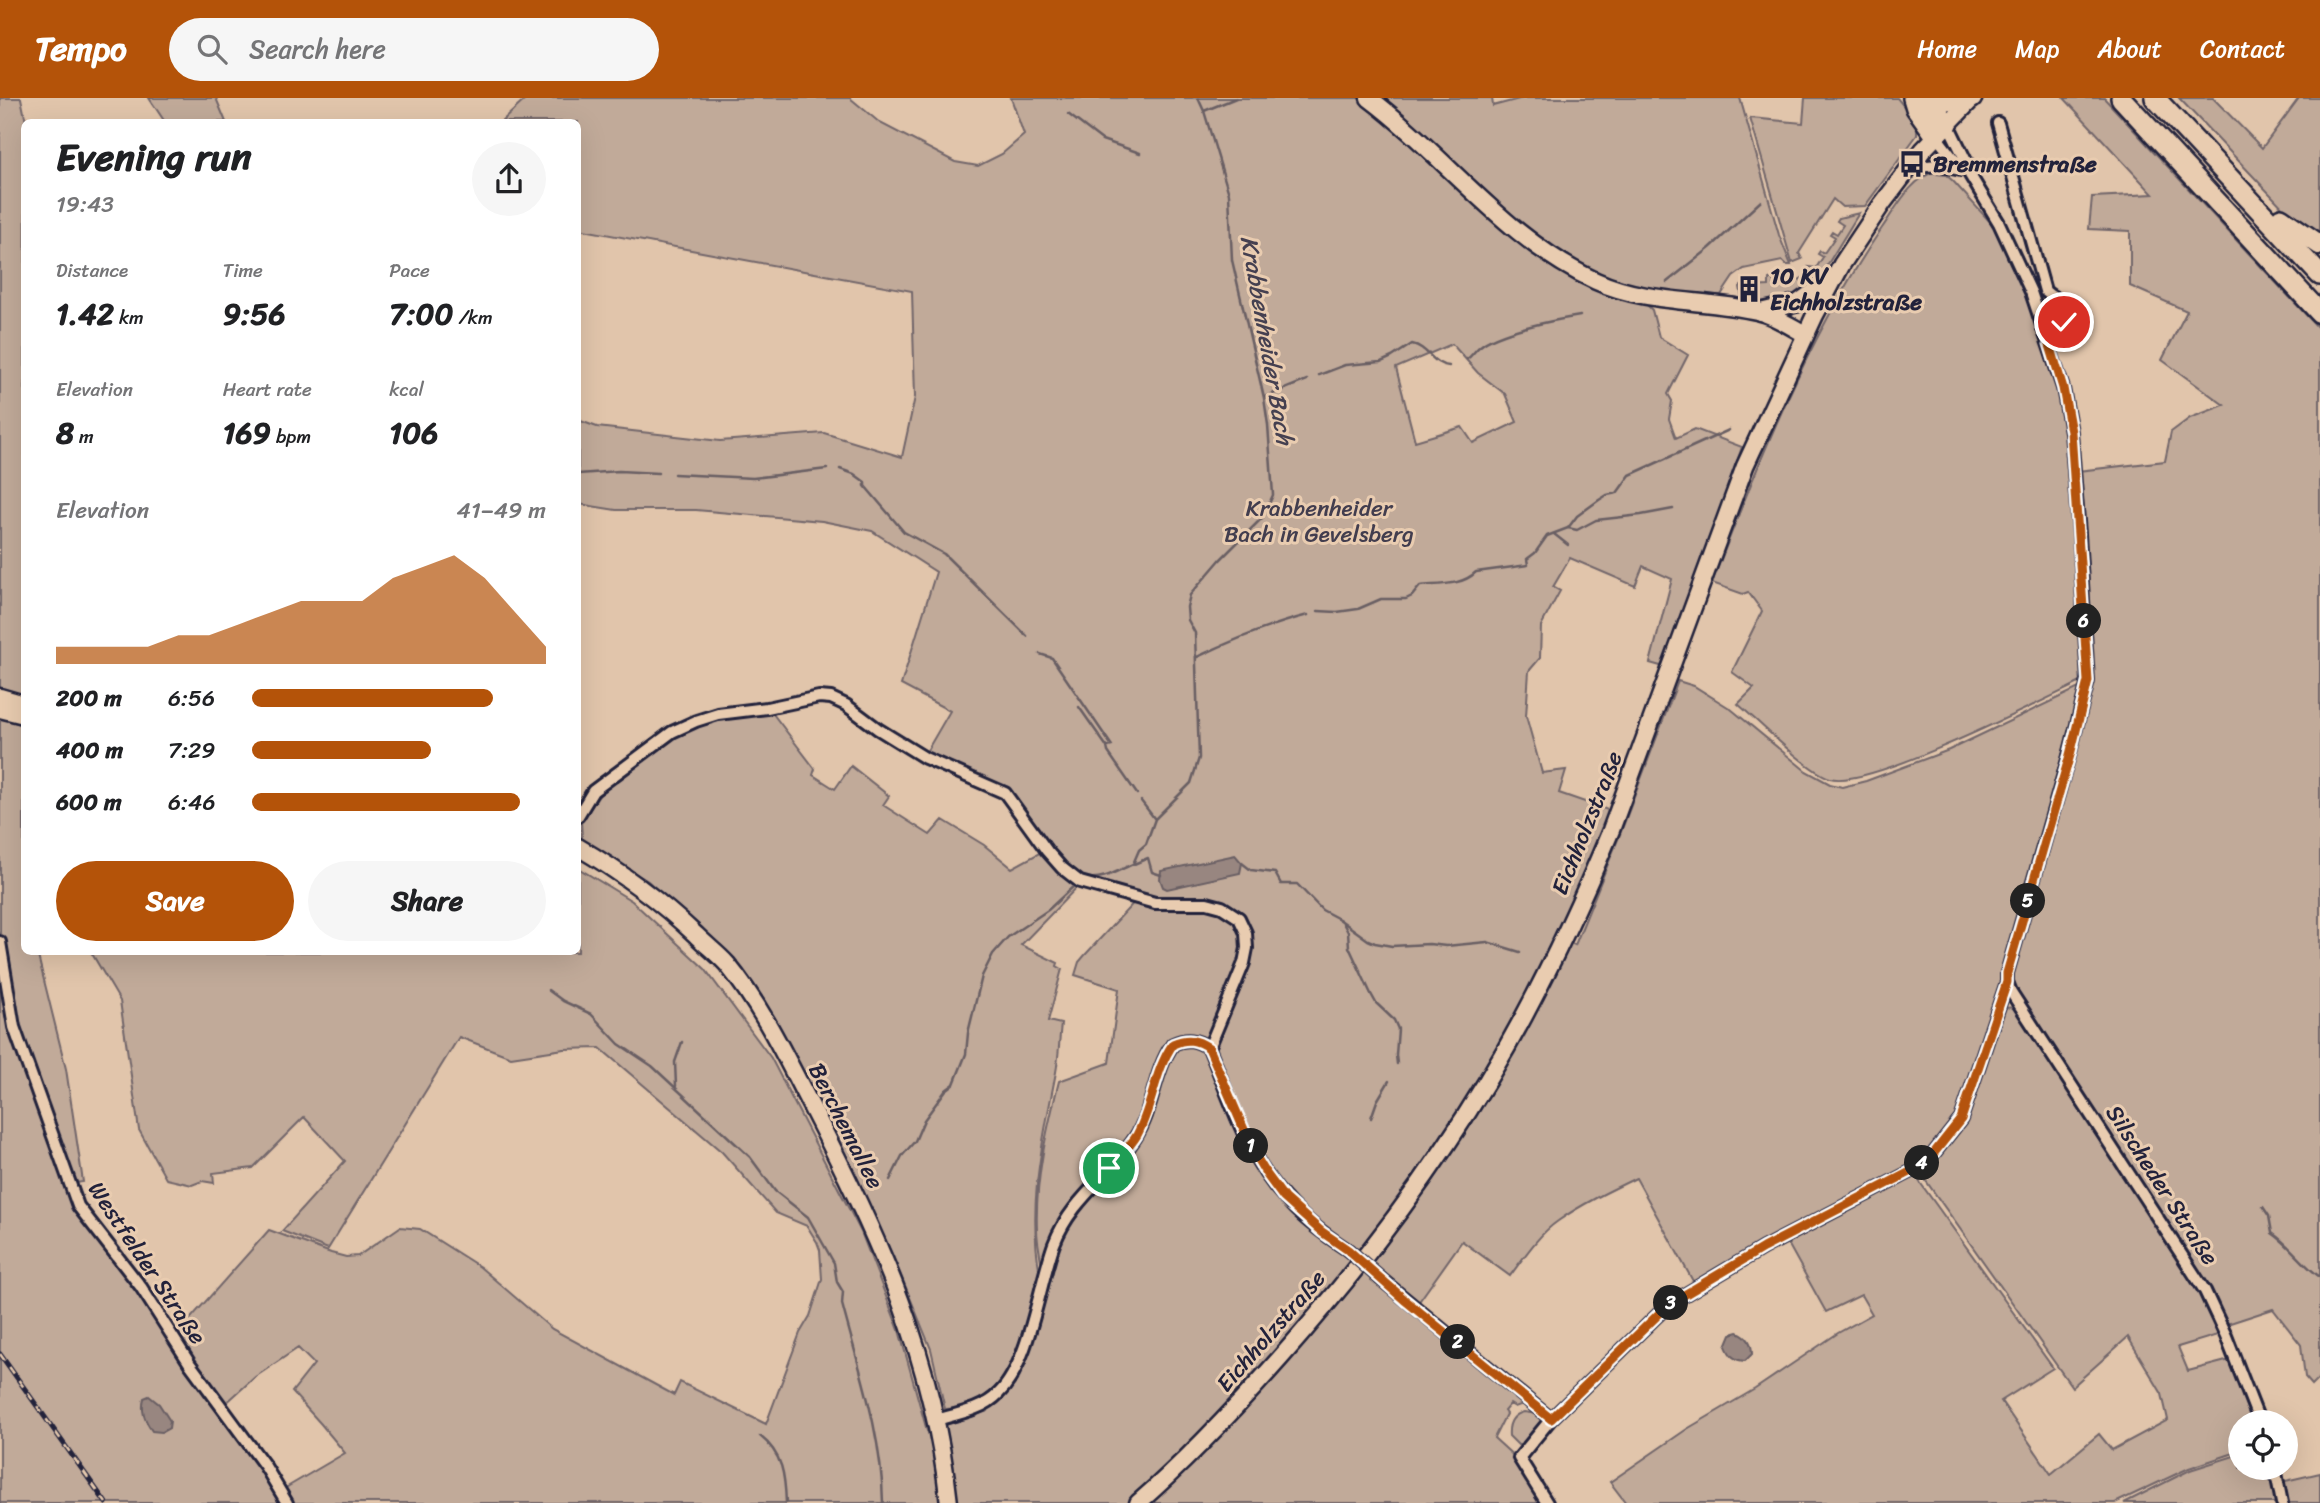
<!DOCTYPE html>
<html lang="en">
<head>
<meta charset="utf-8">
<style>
	body { margin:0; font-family:Sriracha,sans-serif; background:#f6f6f6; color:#202124; height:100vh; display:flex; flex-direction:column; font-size:26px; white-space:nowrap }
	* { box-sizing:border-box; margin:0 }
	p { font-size:23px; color:#757577 }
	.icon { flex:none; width:38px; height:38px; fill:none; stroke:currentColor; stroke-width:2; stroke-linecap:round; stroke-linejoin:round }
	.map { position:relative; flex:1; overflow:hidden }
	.details { position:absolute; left:21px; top:21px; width:560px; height:836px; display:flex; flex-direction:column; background:#fff; border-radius:10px; box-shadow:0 7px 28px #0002 }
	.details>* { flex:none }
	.tools { position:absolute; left:2228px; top:1312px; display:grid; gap:14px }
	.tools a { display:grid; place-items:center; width:70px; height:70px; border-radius:50%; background:#fff; box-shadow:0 7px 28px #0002; font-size:35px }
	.pin { position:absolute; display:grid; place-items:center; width:60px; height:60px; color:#fff; margin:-30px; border:4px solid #fff; border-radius:50%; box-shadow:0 2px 7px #0007 }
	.km { position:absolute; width:35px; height:35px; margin:-18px; border-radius:50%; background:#222; color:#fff; font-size:19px; line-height:35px; text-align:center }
	.round { display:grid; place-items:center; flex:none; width:74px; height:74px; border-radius:37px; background:#f6f6f6 }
	.head { display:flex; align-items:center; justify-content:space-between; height:119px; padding:0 35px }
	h1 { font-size:38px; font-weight:700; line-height:52px }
	.stats { display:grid; grid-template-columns:repeat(3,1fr); gap:10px; height:119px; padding:7px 35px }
	.stats div { display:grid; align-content:center }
	.stats b { font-size:30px; font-weight:700 }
	.stats small { font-size:19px; font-weight:400 }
	.stats p { font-size:19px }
	.chart { height:196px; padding:14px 35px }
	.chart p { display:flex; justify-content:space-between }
	.chart svg { width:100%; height:126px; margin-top:7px; fill:#b45309; opacity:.7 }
	.cta { display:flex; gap:14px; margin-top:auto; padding:14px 35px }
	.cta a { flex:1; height:80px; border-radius:42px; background:#b45309; color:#fff; font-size:28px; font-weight:700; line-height:80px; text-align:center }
	.cta a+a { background:#f6f6f6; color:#202124 }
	ul { padding:0 35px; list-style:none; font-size:23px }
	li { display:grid; grid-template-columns:112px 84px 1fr; align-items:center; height:52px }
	li i { height:18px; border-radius:9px; background:#b45309 }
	header { display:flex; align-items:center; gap:42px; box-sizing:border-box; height:98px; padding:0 35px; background:#b45309; color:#fff }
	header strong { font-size:33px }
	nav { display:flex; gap:38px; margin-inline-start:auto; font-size:24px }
	.search { width:490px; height:63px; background:#f6f6f6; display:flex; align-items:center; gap:18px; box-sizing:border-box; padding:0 24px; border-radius:38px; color:#757577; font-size:26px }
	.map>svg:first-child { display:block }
	.green { fill:#c1aa99; stroke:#72666a; stroke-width:2; fill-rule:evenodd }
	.water { fill:#988680; stroke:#695e64; stroke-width:2 }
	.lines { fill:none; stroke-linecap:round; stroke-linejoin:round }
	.stream { stroke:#695e64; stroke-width:2.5 }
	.street-casing { stroke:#22223b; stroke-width:16 }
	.secondary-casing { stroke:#22223b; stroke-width:21 }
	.highway-casing { stroke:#22223b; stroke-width:24 }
	.street { stroke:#e9ccb0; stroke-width:10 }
	.secondary { stroke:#e9ccb0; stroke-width:16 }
	.highway { stroke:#e9ccb0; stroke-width:19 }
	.rail-casing { stroke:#22223b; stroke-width:5 }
	.rail { stroke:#e9ccb0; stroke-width:2.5; stroke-dasharray:8; stroke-linecap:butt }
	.street-bridge-casing { stroke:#22223b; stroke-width:16; stroke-linecap:butt }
	.street-bridge { stroke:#e9ccb0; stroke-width:10 }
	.route-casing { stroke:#fff; stroke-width:14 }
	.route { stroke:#b45309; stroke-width:9 }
	.labels { text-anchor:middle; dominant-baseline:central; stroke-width:6; stroke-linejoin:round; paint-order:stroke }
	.poi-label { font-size:23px; font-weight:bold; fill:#22223b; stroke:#e9ccb0; text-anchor:start }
	.park-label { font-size:23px; fill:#423d4e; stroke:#e9ccb0 }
	.street-label { font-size:23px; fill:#22223b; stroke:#e9ccb0 }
	.water-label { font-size:24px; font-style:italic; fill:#454050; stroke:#e9ccb0 }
</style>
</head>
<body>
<header>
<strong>Tempo</strong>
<div class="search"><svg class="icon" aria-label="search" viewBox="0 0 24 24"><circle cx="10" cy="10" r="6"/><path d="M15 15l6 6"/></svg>Search here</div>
<nav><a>Home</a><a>Map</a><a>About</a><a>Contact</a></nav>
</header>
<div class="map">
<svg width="2320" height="1405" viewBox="0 0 2320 1405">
	<rect width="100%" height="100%" fill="#e1c5ab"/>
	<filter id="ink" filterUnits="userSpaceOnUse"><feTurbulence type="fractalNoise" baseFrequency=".0143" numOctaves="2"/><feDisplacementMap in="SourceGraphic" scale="14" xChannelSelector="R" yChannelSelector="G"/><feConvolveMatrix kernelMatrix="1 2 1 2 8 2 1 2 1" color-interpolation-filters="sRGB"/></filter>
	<g filter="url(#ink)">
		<g class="green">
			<path d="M0 0H21L26 24 24 602 0 595Z"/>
			<path d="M149 0H216L226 24H165Z"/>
			<path d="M527 0H850L880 25 955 64 978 68 1002 56 1024 37 1011 0H1362L1494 119 1646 206 1652 212 1659 239 1688 257 1668 296 1672 303 1669 321 1676 340 1695 331 1742 349 1664 569 1650 565 1672 481 1643 468 1635 488 1570 460 1553 489 1560 493 1541 528 1540 560 1529 573 1526 618 1542 675 1566 672 1559 695 1611 713 1557 838 1575 847 1619 739 1678 583 1694 588 1731 611 1806 673 1830 686 1842 689 1866 683 1949 652 2083 588 1976 970C1958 1019 1952 1032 1913 1067L1694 1185 1636 1080C1609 1093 1582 1106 1558 1123 1539 1136 1524 1159 1510 1178L1462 1143 1413 1212 1526 1305 1515 1309 1510 1306 1504 1313 1506 1316 1494 1340 1517 1361 1544 1405H290L282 1392 345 1355 321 1326 292 1294 314 1266 298 1250 255 1279 224 1307 175 1238 269 1132 331 1155 346 1159 358 1158 400 1129 420 1131 480 1169 552 1231 674 1297 680 1284 766 1326 800 1235 810 1218 822 1181 820 1152 817 1144 807 1128 776 1115 722 1054 600 950 564 951 511 959 459 939 328 1151 282 1133 345 1063 304 1019 253 1070 213 1075 214 1085 202 1083 192 1087 166 1081 139 1032 120 903 91 854H578V770L632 803 705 871 771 960 861 1134 899 1232 927 1333 988 1313 990 1299 966 1310 945 1311 931 1251 893 1158 840 1048 730 859 648 783 593 750 582 740 581 724 607 686 654 649 696 625 770 612 815 671 813 677 835 691 851 668 889 698 883 707 930 737 943 722 984 747 1012 770 1047 751 1007 694 925 656 950 613 901 587 936 474 872 433 822 423 696 412H616L578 406V322L597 329 720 343 824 335 902 359 915 299 912 193 578 131V24H501ZM1452 246 1478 275 1505 296 1517 324 1473 345 1462 329 1415 343 1396 270ZM1080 786 1141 797 1085 857 1079 864 1075 877 1119 891 1109 965 1059 983C1047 1031 1035 1081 1037 1131 1037 1145 1041 1160 1043 1175L1040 1176C1027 1106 1043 1042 1056 974 1059 958 1059 942 1061 926L1048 923 1062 871 1057 868 1058 865 1021 847Z"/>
			<path d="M1378 0H1492L1493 8 1523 0H1740L1779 137 1791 167H1786L1782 163 1744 171 1733 179 1721 197 1674 196 1604 181 1542 146 1496 108 1498 104 1433 44Z"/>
			<path d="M1805 0H1897L1917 25V37L1865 108 1842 109 1833 101 1799 155 1802 161 1792 165 1750 20 1803 25Z"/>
			<path d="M2064 0H2104L2320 232V1279L2312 1287 2305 1279 2301 1247 2273 1211 2224 1227 2029 915 2015 888 2012 873 2088 602 2078 373 2165 363 2171 334 2190 320 2224 307 2162 262 2187 213 2130 188V133L2089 131 2092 99 2153 96Z"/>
			<path d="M2179 0H2213L2262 50 2299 0H2320V143L2305 133Z"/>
			<path d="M1936 73 1937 76 1946 77 1953 83 1992 126 2006 150 2036 220 2059 289 2071 373 2083 583C2041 603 1867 692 1830 680 1807 673 1758 623 1738 606L1754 590 1732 574 1762 513 1748 494 1743 496 1712 485C1759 362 1808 239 1882 130 1896 110 1911 80 1936 73Z"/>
			<path d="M1859 115 1826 169 1805 193 1785 203 1754 204 1742 200 1740 189 1748 183 1749 189 1769 188V181L1773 180 1774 186 1790 184 1789 177 1796 176 1799 182 1812 175 1809 169 1816 170 1823 159 1818 156 1820 153 1824 155 1835 139 1830 136 1832 133 1837 136 1843 127 1837 123 1839 120Z"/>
			<path d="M0 620 24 627V854H37L66 971 83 1084 68 1086 284 1405H0Z"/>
			<path d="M2015 909 2200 1192 2221 1236 2178 1249 2188 1273 2230 1262 2255 1325H2240V1353L2189 1370 2115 1405H1626L1610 1384 1687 1331 1755 1291 1838 1235 1872 1216 1861 1197 1826 1214 1786 1142 1914 1076 2053 1270 2001 1303 2051 1376 2099 1336 2112 1352 2168 1322 2162 1296 2128 1239 2072 1289 1919 1073C1933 1056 1962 1027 1970 1008 1982 978 1986 936 2005 910Z"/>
			<path d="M1524 1314 1537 1316 1543 1324 1524 1347H1518L1509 1338C1508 1326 1512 1317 1524 1314Z"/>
			<path d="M2240 1356V1370H2270L2278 1405H2124L2190 1372Z"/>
			<path d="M2320 1375V1405H2285L2281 1384Z"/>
		</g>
		<g class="water">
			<path d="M1235 757 1242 765 1240 775 1167 791 1163 789 1160 781 1161 773Z"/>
			<path d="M1738 1234C1748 1238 1752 1245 1752 1256L1745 1263C1734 1262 1730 1258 1726 1248L1731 1236Z"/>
			<path d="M149 1298 159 1306 170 1323 169 1330 162 1334 152 1333C144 1321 141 1313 144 1300Z"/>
		</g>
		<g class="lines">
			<g class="stream">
				<path d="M1204 13 1236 0"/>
				<path d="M1068 16 1102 42 1140 55"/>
				<path d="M1667 184 1710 150 1761 103"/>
				<path d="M1467 261C1472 258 1474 253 1479 249 1497 233 1555 222 1580 218"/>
				<path d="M1319 277 1345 267 1381 264 1392 259 1412 246C1428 249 1432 267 1449 268"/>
				<path d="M1265 299 1307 282"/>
				<path d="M840 371 854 376 865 384V388L904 434 944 456 1027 538"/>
				<path d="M578 376 619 373 658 375"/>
				<path d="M674 376 753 380 827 371"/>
				<path d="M1568 430 1577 432 1596 422 1641 417 1673 411"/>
				<path d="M1554 436 1568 447"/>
				<path d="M1318 513 1337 514 1358 511 1381 501H1406L1412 498 1420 488C1439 486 1462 488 1476 474L1528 467 1527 461 1535 455 1547 438 1568 430 1577 418 1599 402 1607 397 1617 395 1630 377 1729 332"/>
				<path d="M1040 556 1052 560 1112 648 1107 649 1108 654 1137 696"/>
				<path d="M1197 559C1233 542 1269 527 1308 517"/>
				<path d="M1079 609 1107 649"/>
				<path d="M1141 703 1154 720"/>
				<path d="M1242 765 1251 772 1275 775 1281 786H1297L1322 812 1339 821 1368 842 1375 845 1392 848 1429 846 1446 848 1487 844 1520 854"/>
				<path d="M1134 766 1148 760 1152 774 1161 777"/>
				<path d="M1084 779C1101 784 1117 773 1133 766L1139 752 1146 746 1155 721 1191 685 1199 660 1195 535 1188 522 1187 509 1190 497 1220 462 1263 419 1273 397 1268 327 1264 300 1232 162 1229 96 1204 13 1198 0"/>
				<path d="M1343 825 1348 834 1349 849 1371 896 1376 905 1394 922 1398 931 1396 957 1397 966"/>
				<path d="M548 892 563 903 591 916 619 946 652 968 750 1059 775 1093 808 1119 834 1165 837 1184 843 1194 842 1206C859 1271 882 1337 883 1405"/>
				<path d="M676 988 675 964 682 944"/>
				<path d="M1371 1020 1377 1003 1389 983"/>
				<path d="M890 1082 902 1058 915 1043 924 1022 946 992 954 986 966 956 968 935 982 878 993 856 1008 839 1048 812 1076 786"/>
				<path d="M2263 1109 2269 1118 2272 1135C2290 1147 2302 1166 2320 1179"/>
				<path d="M760 1338C783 1356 785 1378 786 1405"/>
			</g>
			<defs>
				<g id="street">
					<path d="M1998 25 2045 193C2050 198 2053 199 2059 202 2067 208 2069 220 2061 227 2057 231 2050 232 2045 234"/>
					<path d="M1936 38 1962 72"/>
					<path d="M1908 70 1937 67 1961 72"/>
					<path d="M578 718 593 693 672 634 696 623 718 616 767 610 819 599 831 600 846 607 878 631 925 660 1005 695 1047 753 1062 770 1080 784 1155 805H1207L1222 809 1239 820 1246 835 1247 850 1244 865 1209 950"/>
					<path d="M0 844 14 929 78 1108 141 1189 190 1266 265 1368 287 1405"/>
					<path d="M2007 884 2011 894 2205 1193 2226 1238 2260 1325"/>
					<path d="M1381 1181 1551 1321"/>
					<path d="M936 1322C957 1316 983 1312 999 1295 1029 1266 1039 1187 1054 1146 1071 1101 1110 1078 1135 1040 1154 1011 1153 974 1173 946 1187 940 1196 941 1209 950 1230 1000 1247 1060 1285 1100 1303 1121 1325 1137 1348 1152"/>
					<path d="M2275 1370 2282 1405"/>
					<path d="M1547 1405 1519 1360 1551 1321 1669 1206 1763 1150 1914 1072 1934 1055 1961 1021 2007 884V875L2069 658 2088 583 2079 436 2071 334 2063 290 2031 194 1999 125 1970 77 1967 65 1948 26"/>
				</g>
				<g id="secondary">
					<path d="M1369 0C1446 58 1506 142 1596 183 1647 206 1703 201 1757 213 1774 217 1790 228 1805 236"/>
					<path d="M1760 214 1798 205 1830 182"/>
					<path d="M0 599 24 606"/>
					<path d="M0 611 24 617"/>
					<path d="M578 749C621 774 660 803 696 837 706 847 718 856 727 866 763 910 787 962 813 1012 880 1142 933 1258 949 1405"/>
					<path d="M1138 1405C1190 1360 1237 1309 1282 1258 1373 1155 1459 1040 1524 918 1556 858 1585 795 1611 732L1745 368 1815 217 1842 166 1882 106 1923 52 1973 0"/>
				</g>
				<g id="highway">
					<path d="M1913 0 1916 10 1936 38"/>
					<path d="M1923 0 1935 3 1972 0"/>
					<path d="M2121 0 2320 215"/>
					<path d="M2155 0 2320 177"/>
					<path d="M1928 2 1948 26"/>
					<path d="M2281 120 2320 147"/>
				</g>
			</defs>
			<use href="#street" class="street-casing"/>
			<use href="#secondary" class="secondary-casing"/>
			<use href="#highway" class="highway-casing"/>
			<use href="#street" class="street"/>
			<use href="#secondary" class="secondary"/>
			<use href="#highway" class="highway"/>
			<defs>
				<path id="rail" d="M0 1256 106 1405"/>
			</defs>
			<use href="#rail" class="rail-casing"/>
			<use href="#rail" class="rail"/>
			<defs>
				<path id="street-bridge" d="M1348 1152 1381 1181"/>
			</defs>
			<use href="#street-bridge" class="street-bridge-casing"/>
			<use href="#street-bridge" class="street-bridge"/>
		</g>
	</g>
	<g class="lines" filter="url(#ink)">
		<defs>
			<path id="route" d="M1109 1070C1118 1060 1130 1049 1137 1037 1153 1008 1154 973 1173 946 1187 940 1196 941 1209 950L1255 1057 1267 1077 1284 1100 1322 1134 1348 1152 1406 1203 1551 1321 1669 1206 1763 1150 1914 1072 1934 1055 1961 1021 2007 884V875L2070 657 2088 583 2071 334 2063 290 2046 234 2060 229 2064 224"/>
		</defs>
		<use href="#route" class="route-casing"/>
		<use href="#route" class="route"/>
	</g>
	<defs>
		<symbol id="bus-bare" viewBox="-9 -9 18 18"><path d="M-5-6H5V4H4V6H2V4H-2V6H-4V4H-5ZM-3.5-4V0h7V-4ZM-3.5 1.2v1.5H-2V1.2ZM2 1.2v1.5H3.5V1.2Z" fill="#22223b" stroke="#e9ccb0" stroke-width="2.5" paint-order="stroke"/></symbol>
		<symbol id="building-bare" viewBox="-9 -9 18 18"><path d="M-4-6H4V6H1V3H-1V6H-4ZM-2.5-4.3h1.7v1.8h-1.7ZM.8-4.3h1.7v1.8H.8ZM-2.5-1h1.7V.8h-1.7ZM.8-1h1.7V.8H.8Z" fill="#22223b" stroke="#e9ccb0" stroke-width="2.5" paint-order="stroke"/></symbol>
	</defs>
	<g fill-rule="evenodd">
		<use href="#bus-bare" x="1893" y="47" width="38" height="38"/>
		<use href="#building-bare" x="1730" y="172" width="38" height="38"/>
	</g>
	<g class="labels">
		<g class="poi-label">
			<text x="1933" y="66">Bremmenstraße</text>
			<text x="1770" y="178">10 KV<tspan x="1770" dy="26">Eichholzstraße</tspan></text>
		</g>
		<g class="park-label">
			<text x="1319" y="410">Krabbenheider<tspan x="1319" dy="26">Bach in Gevelsberg</tspan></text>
		</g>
		<g class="street-label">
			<text transform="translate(1587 725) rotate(-68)">Eichholzstraße</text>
			<text transform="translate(846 1028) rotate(63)">Berchemallee</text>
			<text transform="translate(2162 1087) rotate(57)">Silscheder Straße</text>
			<text transform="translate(147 1165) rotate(56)">Westfelder Straße</text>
			<text transform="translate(1271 1233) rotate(-49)">Eichholzstraße</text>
		</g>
		<g class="water-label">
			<text transform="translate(1267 242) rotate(80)">Krabbenheider Bach</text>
		</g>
	</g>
</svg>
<div class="tools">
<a><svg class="icon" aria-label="locate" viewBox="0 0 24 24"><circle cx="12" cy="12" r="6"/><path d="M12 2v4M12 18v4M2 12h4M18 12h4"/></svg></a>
</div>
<div class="pin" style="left:1109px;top:1070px;background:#1e9e55"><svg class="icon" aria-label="arrive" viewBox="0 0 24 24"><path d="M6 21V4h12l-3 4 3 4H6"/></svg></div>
<div class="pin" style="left:2064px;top:224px;background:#d93025"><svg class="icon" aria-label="check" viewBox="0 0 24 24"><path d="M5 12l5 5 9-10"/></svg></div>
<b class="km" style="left:1251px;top:1048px">1</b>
<b class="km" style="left:1458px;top:1244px">2</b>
<b class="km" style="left:1671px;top:1205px">3</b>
<b class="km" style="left:1922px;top:1065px">4</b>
<b class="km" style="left:2028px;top:803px">5</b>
<b class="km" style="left:2084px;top:523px">6</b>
<section class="details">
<div class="head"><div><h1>Evening run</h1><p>19:43</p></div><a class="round"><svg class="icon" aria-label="share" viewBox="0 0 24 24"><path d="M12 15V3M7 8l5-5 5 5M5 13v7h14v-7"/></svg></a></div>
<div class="stats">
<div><p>Distance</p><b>1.42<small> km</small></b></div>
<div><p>Time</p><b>9:56</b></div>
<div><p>Pace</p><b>7:00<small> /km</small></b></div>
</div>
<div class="stats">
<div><p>Elevation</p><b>8<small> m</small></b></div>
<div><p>Heart rate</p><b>169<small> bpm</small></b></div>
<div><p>kcal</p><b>106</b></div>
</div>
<div class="chart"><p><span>Elevation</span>41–49 m</p>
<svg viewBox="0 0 160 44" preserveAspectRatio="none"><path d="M0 44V38L10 38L20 38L30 38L40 34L50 34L60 30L70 26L80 22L90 22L100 22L110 14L120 10L130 6L140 14L150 26L160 38V44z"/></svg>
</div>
<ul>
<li><b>200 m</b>6:56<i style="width:82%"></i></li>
<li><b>400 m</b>7:29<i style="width:61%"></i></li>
<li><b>600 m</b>6:46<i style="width:91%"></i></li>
</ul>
<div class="cta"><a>Save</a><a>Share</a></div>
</section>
</div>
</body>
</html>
